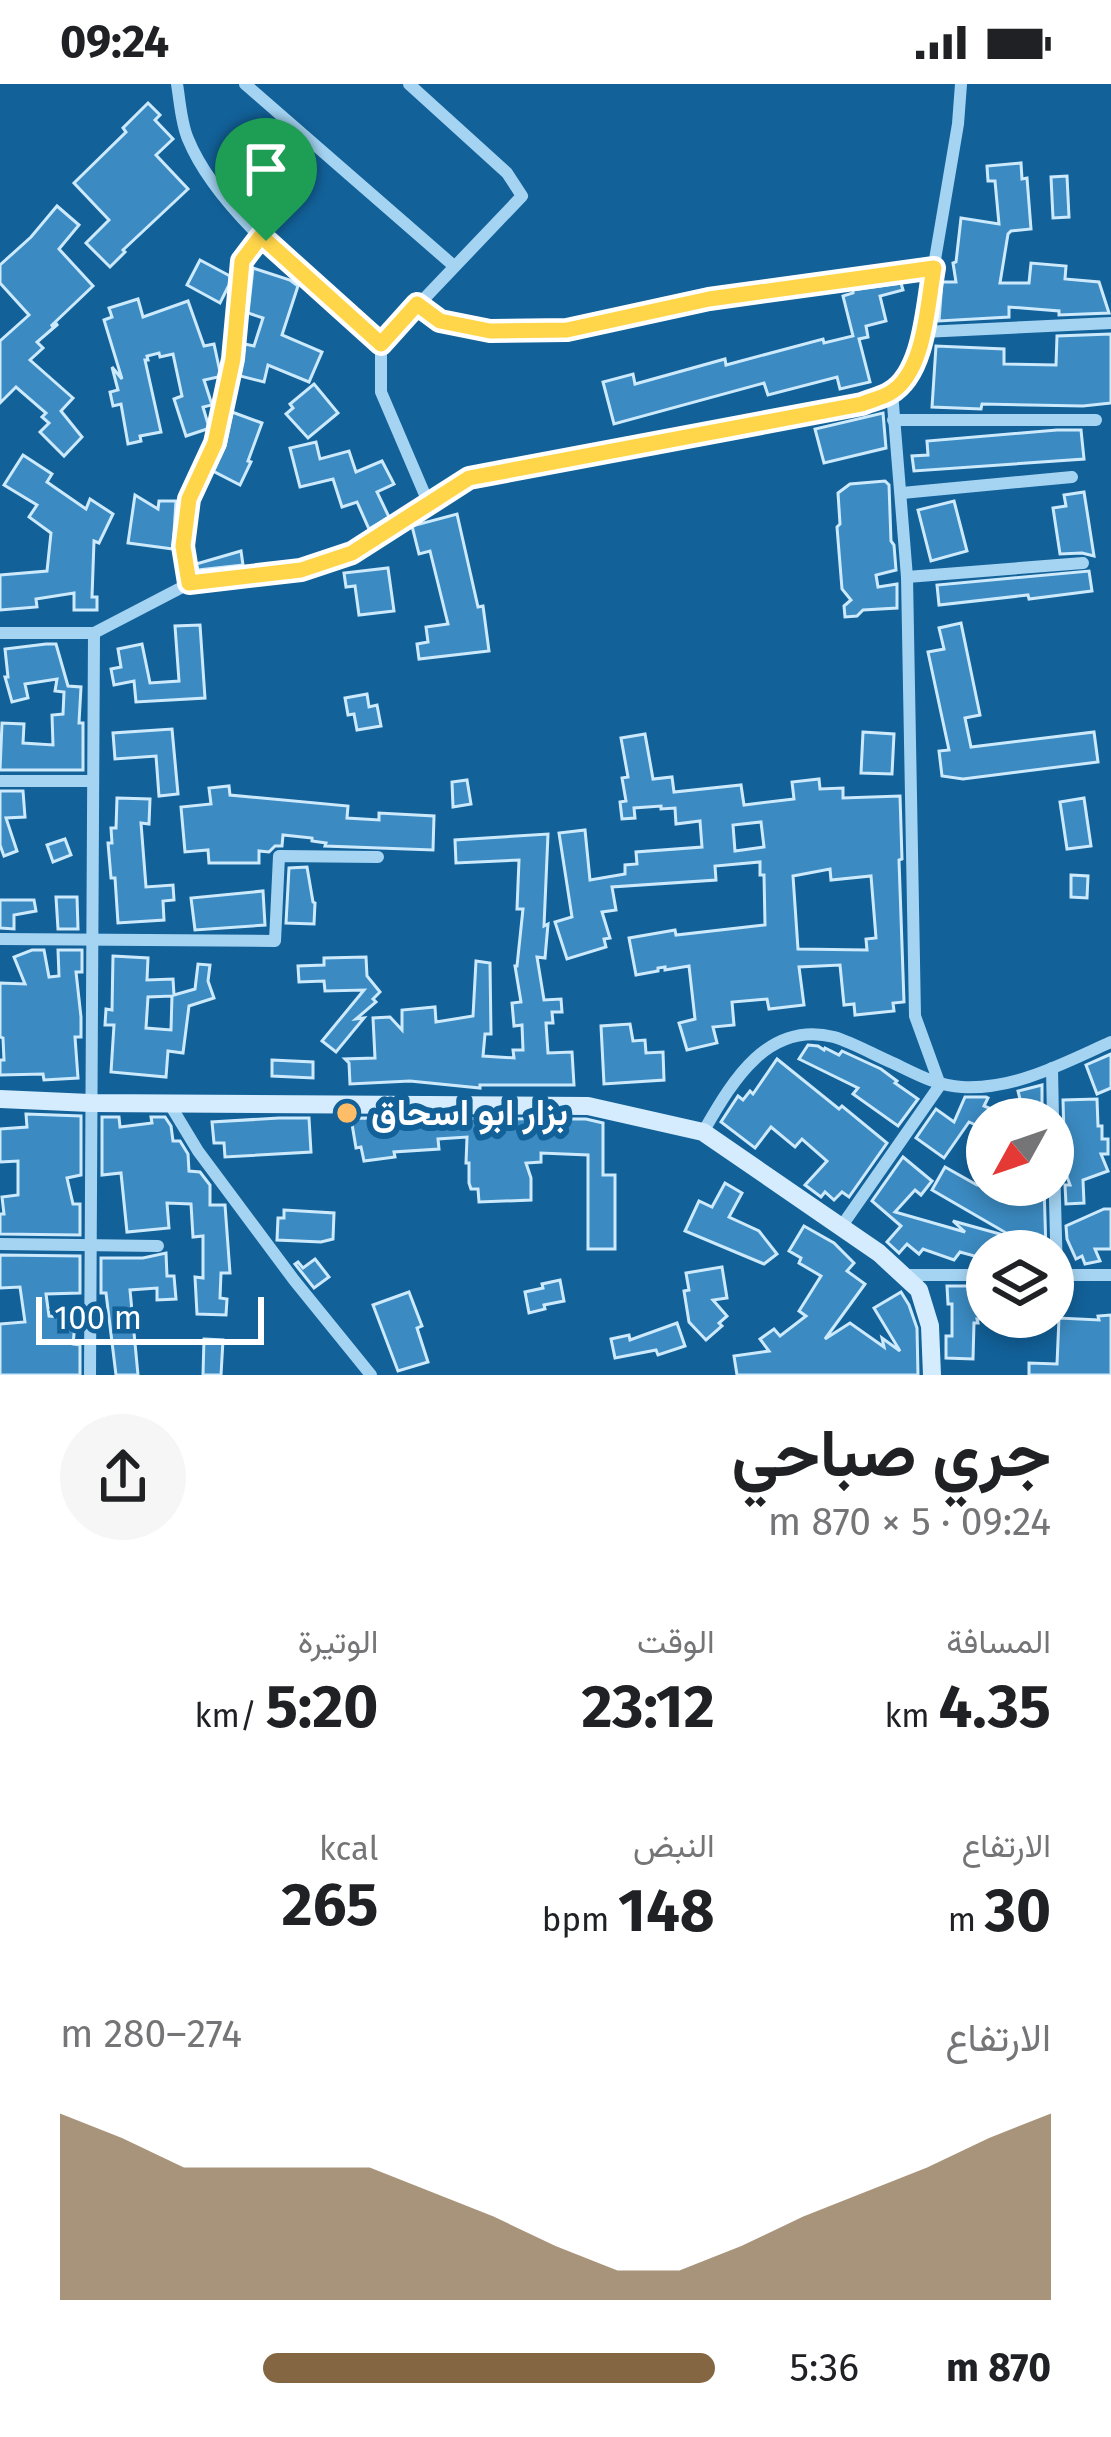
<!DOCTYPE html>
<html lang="ar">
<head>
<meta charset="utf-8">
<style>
	body { margin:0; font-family:"Fira Sans",Vazirmatn,sans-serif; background:#f6f6f6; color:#202124; direction:rtl; height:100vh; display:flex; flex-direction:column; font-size:45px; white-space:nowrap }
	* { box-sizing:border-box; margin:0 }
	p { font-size:39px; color:#757577 }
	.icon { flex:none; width:66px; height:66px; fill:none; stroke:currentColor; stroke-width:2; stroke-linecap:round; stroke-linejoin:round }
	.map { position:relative; height:1291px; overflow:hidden; direction:ltr }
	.details { display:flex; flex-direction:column; background:#fff; flex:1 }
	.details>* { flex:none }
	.needle { width:78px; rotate:230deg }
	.fabs { position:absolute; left:966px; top:1014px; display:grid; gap:24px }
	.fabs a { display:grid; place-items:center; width:108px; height:108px; border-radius:50%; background:#fff; box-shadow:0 6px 18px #0003; font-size:60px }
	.scale { position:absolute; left:36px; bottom:30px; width:228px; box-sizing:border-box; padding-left:12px; border:6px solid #fff; border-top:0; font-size:33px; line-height:42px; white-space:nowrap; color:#fff; -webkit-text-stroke:9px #126199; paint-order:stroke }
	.pin { position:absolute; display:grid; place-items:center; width:102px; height:102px; color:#fff; margin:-123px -51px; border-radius:50% 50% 50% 0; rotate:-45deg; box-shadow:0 0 12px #0007 }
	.pin .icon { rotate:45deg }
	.round { display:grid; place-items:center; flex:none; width:126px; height:126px; border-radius:63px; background:#f6f6f6 }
	.overview { display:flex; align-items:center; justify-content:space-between; height:204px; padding:0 60px }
	h1 { font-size:66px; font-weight:700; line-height:90px }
	.figures { display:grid; grid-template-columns:repeat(3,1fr); gap:18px; height:204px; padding:12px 60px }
	.figures div { display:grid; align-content:center }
	.figures b { font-size:60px; font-weight:700 }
	.figures small { font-size:33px; font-weight:400 }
	.figures p { font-size:33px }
	.chart { height:336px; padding:24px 60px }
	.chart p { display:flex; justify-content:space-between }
	.chart svg { width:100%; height:216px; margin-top:12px; fill:#846742; opacity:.7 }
	ul { padding:0 60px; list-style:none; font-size:39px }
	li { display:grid; grid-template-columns:192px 144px 1fr; align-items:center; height:90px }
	li i { height:30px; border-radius:15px; background:#846742 }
	.status { display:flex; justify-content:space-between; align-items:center; height:84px; padding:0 60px; background:#fff; direction:ltr }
	.status svg { height:33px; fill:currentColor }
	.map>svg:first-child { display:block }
	.building { fill:#3b8ac1; stroke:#cdeafd; stroke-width:3; fill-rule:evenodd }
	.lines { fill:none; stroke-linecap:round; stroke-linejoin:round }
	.street { stroke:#a5d4f3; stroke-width:12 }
	.secondary { stroke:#d4ecfd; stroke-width:18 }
	.route-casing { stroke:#fff; stroke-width:24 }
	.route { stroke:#ffd54a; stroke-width:15 }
	.poi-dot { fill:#ffbd67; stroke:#126199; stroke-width:4.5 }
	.labels { text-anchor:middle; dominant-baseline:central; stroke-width:12; stroke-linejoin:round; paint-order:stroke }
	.poi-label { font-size:36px; font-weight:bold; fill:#fff; stroke:#126199; text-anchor:start }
</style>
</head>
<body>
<div class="status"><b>09:24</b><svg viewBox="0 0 49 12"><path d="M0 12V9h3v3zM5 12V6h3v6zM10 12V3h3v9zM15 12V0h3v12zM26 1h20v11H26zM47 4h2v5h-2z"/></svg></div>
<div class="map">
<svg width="1111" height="1291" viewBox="0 0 1111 1291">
	<rect width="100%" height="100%" fill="#126199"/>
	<g class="building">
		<path d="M148 19 160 31 155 36 173 55 156 71 188 105 123 166 125 168 110 183 86 159 109 136 74 99 126 48 123 44Z"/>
		<path d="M1021 79 1022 95 1027 94 1031 145 1011 147 1008 150 1000 199H1029L1031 179 1066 182 1065 195 1099 198 1109 229 1059 231V227L1009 223V233L939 237 942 198H956L953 179 956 178 961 134 999 140 995 97H988L987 82Z"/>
		<path d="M1067 92 1069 133 1053 134 1051 93Z"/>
		<path d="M57 122 79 141 59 165 93 202 51 242 58 240 37 258 43 264 30 276 73 314 61 327 82 353 64 372 40 348 49 339 42 333 46 329 16 303 0 319V257L29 231 0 199V181L31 153Z"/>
		<path d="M200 176 230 192 229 201 220 219 187 201Z"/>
		<path d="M253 184 290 196 298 202 282 251 322 268 309 298 268 281 264 298 240 292 245 260 254 262 263 234 248 229Z"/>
		<path d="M901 199 903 206 880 212 886 237 866 242 868 253 859 255 870 298 840 305 837 293 768 311 764 299 614 340 603 298 633 290 635 300 725 275 726 281 823 255 824 259 853 252 843 212 853 209V206Z"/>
		<path d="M138 215 143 233 188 217 204 262 214 260 220 288 218 293 204 296 212 321 203 323 208 340 207 345 186 352 174 315 182 312 173 270 160 273 159 269 147 272 148 276H145L161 348 140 352 141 357 128 360 121 320 113 322 110 308 118 306 112 283 122 295 104 236 112 233 109 224Z"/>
		<path d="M1111 250V319L1083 322 982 320 981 325 932 323 936 262 1004 265V280L1056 281 1057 252Z"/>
		<path d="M314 300 338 329 308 354 286 330 293 324 290 320Z"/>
		<path d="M232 328 262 339 248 377 251 378 240 401 213 387 225 362Z"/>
		<path d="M883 329 886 364 824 379 815 345Z"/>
		<path d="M1057 346H1081L1084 375 914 387 912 372 928 371 927 357Z"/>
		<path d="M316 358 320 375 349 367 356 388 382 377 394 400 377 408 389 433 369 445 357 418 342 423 333 395 300 403 290 364Z"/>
		<path d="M23 371 52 390 47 398 86 425 90 415 113 430 99 459 94 457 92 513H97V526H74V509L36 515 37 523 0 526V491L47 487 51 449 29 433 37 421 4 401Z"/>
		<path d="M885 397 889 401 891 457 894 461 896 486 876 491 878 503 897 500V524L863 526 857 532 845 533 844 522 851 516 842 505 837 443 840 440 838 409 850 400Z"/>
		<path d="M1084 408 1094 472 1082 469 1060 470 1053 424 1066 422 1064 411Z"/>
		<path d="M135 411 158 425 159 417H176L173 465 128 459Z"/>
		<path d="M954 417 967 467 931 477 918 426Z"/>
		<path d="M457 430 478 523 483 522 489 567 419 575 417 560 428 558 426 543 448 540 430 467 419 470 412 442Z"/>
		<path d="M241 467 243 481 198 486 196 480Z"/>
		<path d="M388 484 394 527 359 531 355 502 346 503 344 489Z"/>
		<path d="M1089 487 1092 507 1029 515 1028 511 939 521 937 501Z"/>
		<path d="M961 539 980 631 965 634 971 663 1094 648 1098 678 963 695 942 692 939 667 949 666 928 568 944 565 939 544Z"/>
		<path d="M200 541 205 614 136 618 134 597 114 601 111 585 121 583 118 565 142 560 150 599 179 597 175 542Z"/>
		<path d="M46 560H56L68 602 81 603 79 639H83V686H0L2 639 24 640 23 659 53 661 52 631 63 630 64 608 55 607 57 595 25 600 28 614 12 618 5 593H8L5 565Z"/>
		<path d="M367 610 369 623 377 621 381 642 357 646 354 630 348 631 345 614Z"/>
		<path d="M172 645 178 710 159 712 156 672 115 675 113 649Z"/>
		<path d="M863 648 894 650 892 690 861 689Z"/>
		<path d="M645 650 653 695 672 693 674 708 741 701 744 721 794 715 792 698 819 695 820 705 843 704V714L900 712 902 775 899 776 904 918 893 919 894 927 855 931 854 920 844 921 840 881 799 883 804 921 769 925 767 915 732 918 734 941 713 943 717 959 687 966 679 939 695 935 689 882 665 886V883L658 884V887L636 891 629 854 675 846 676 851 765 841 764 791H760V778L715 782 716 796 612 803 616 826 602 828 610 854 604 855 606 863 567 875 555 838 572 833 559 749 585 746 590 796 625 790V781L637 780 636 768 702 763 700 737 676 740 675 724 661 725V722L634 724 635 734 622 735 620 718 626 717 622 694 628 693 621 654ZM761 738 764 763 735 767 733 741ZM830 785 831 796 871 792 876 854 866 855 867 866 798 865 793 792Z"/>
		<path d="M467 696 471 720 453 723 452 698Z"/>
		<path d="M229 702 230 711 348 722 347 734 379 736V729L434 732 433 766 325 762 326 759 312 757V754L283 751 282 762H275L269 768 259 767V779H209L208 766 185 768 181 723 211 720 209 704Z"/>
		<path d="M0 707H23L25 733 6 734 17 767 4 772 0 761Z"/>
		<path d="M117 714 150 715 149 740 141 739 146 803 173 801 174 816 163 817 164 836 118 839 115 794H111L108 759H112L111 744H116Z"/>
		<path d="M1084 714 1091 762 1067 765 1060 718Z"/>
		<path d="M548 750 544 842 548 840 545 874 537 873 544 916 561 915 562 928H552L553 939H546L548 969 572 968 574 1001H480V1004L410 997 350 1000 349 979 345 975 375 974 373 934 390 933 402 946V926L435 923 436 938 473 932 476 877 490 879 491 950H485L483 972 514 974 513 966H523L522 941 514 942 512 919 521 918 515 882H517L523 825H517L519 776 456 779 455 756Z"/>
		<path d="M65 755 71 771 53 778 47 761Z"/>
		<path d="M307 783 313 818 315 819 314 840 286 839 289 784Z"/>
		<path d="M1071 791 1088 792 1087 814 1071 813Z"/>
		<path d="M263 807 265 841 195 846 191 814Z"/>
		<path d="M56 813H77L78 845H58Z"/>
		<path d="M0 816H34L36 827 14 831V845L0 844Z"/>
		<path d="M32 866H44L49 893 59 892 58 866H82V888H76L81 933V953H75L78 994 44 996 43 990 0 991V976H4L3 954 0 953V899L25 900 14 873Z"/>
		<path d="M113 872 148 874 147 896 173 895 174 911 195 905 198 880 210 881 208 897 214 914 189 922 183 969 168 967 166 993 111 988 114 941H105L106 925 112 926ZM172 912 171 946 146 944 148 913Z"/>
		<path d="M366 873 367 892 380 908 373 915 376 918 356 935 364 934 336 968 322 957 364 906 325 907 324 897 299 898 298 882 324 881V874Z"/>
		<path d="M630 940 633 957 645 956 646 969 663 968 664 996 604 1000 601 942Z"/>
		<path d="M808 961 818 962 824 966 825 964 839 971 842 967 881 985 897 997 895 999 918 1015 898 1042 853 1010 858 1004 799 975Z"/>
		<path d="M1111 970V1004L1097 1010 1086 981Z"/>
		<path d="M777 975 839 1025 842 1022 887 1059 849 1113 842 1108 834 1116 825 1108 821 1113 805 1101 827 1077 802 1055 795 1063 771 1043 755 1064 721 1038 738 1012 743 1016 750 1007 753 1010Z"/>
		<path d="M272 976 313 978V994L272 992Z"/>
		<path d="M1042 1001V1032L1025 1035 1018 1007Z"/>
		<path d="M965 1013H986L988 1014 984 1022 1015 1035H987V1046L969 1038 944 1074 916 1054 936 1025 954 1038Z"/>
		<path d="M1097 1015 1098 1042H1102V1055H1108V1070H1101L1108 1087 1083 1096 1084 1119 1066 1120 1065 1101H1070L1065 1087 1063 1016Z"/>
		<path d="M26 1030 81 1032V1091L67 1094 73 1120H80V1151L0 1150V1130H4L2 1113 18 1111V1077L0 1078V1045L27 1043Z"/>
		<path d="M102 1033H119L120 1043 152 1039 151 1033H165L171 1042 173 1057H180L188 1070 189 1087 200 1088 210 1101V1121H225L230 1189H221L220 1214 227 1215 226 1231 197 1230 195 1193 203 1194V1152L193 1153 191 1120 167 1119 169 1144 127 1148 121 1089 102 1091Z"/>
		<path d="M279 1034H309L311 1068 225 1073 224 1059H214L212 1038Z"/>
		<path d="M351 1034 586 1035 603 1039V1091H615V1165H588V1071L541 1069V1078L526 1079 531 1094V1116L479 1118 478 1105H471L469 1099V1079H466L467 1053 438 1055 439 1065 394 1068 395 1073 364 1077 361 1063 356 1064Z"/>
		<path d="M903 1073 932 1097 921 1111 915 1106 895 1128 965 1148 953 1137 1007 1152 1008 1150 932 1106 945 1083 977 1101H1044L1046 1167H987L985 1175 960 1168 954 1176 923 1165 919 1170 907 1160 899 1169 887 1158 901 1142 872 1117Z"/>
		<path d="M725 1099 742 1109 729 1133 759 1147 777 1170 764 1180 685 1147 699 1117 712 1123Z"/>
		<path d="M1104 1125H1111V1165H1095L1100 1177 1085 1180 1082 1172 1076 1175 1067 1155 1066 1142Z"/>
		<path d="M284 1126 334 1129 333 1155 321 1158 277 1156 278 1134H284Z"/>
		<path d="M804 1142 834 1159 854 1179 847 1187 865 1200 825 1255 850 1239 884 1263 882 1254 900 1267 874 1224 901 1208 909 1221 917 1244 918 1291H737L734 1272 769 1267 760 1255 774 1245 780 1252 806 1232 799 1227 821 1192 799 1179 801 1174 789 1167Z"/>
		<path d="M166 1169 167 1192H174L176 1215 157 1216V1204L130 1206 138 1291H116L106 1209H101V1174H143Z"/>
		<path d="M0 1171 80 1172V1209L46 1210 49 1232 65 1233 66 1239 75 1240 73 1260 80 1261V1291H0V1240L25 1238 20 1203 0 1204Z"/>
		<path d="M315 1175 329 1193 314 1204 295 1180 298 1178 303 1184Z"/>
		<path d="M722 1183 727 1214 713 1216 727 1232 719 1239 722 1242 706 1256 689 1238 684 1207 689 1206 686 1189Z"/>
		<path d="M560 1196 564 1217 544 1221 545 1225 529 1229 525 1208 543 1204 542 1200Z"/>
		<path d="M947 1202H982V1206H987V1235H977L978 1239H974L973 1275 946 1274V1252H952V1220H948Z"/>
		<path d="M409 1208 422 1242 417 1244 428 1278 398 1287 373 1221Z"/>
		<path d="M1111 1231V1291H1029V1279L1057 1280 1059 1234 1099 1236 1098 1232Z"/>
		<path d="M677 1239 685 1262 658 1271 656 1266 615 1274 611 1255 629 1251 630 1256Z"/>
		<path d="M204 1255 223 1256 221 1291H203Z"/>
	</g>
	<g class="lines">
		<g class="street">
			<path d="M177 0C180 18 181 39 188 55 219 131 319 205 381 260V308L428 418"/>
			<path d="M245 0 454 182"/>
			<path d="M417 220 440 237 491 247 567 246 709 215 934 184"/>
			<path d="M923 248 1111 239"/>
			<path d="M381 260 522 112 507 89 409 0"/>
			<path d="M893 336H1096"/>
			<path d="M902 409 1072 393"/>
			<path d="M907 493 1083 479"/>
			<path d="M189 499 183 462 189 415 215 359 233 275 242 177 261 152"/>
			<path d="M0 549H94L194 497 301 486 352 469 469 393 862 319C903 304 908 299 921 258L958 40 961 0"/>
			<path d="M0 697H93"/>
			<path d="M0 855 275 857 279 772 378 773"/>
			<path d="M1052 984 1053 1035"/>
			<path d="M169 1019 198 1067 294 1196 371 1291"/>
			<path d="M1053 1041 1057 1191"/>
			<path d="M703 1048C731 1000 766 936 834 953 854 959 874 971 893 979 916 990 937 1002 962 1003 1015 1006 1064 979 1111 958"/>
			<path d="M841 1143 940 1001 915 932 907 493 892 308"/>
			<path d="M0 1160 158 1162"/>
			<path d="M904 1191H987"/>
			<path d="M1053 1191H1111"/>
			<path d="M90 1291 94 549"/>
		</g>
		<path class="secondary" d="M0 1015 90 1019 588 1022 703 1048 879 1169 919 1206 930 1242 932 1291"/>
	</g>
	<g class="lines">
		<defs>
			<path id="route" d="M261 152 381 260 417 220 440 237 490 247 567 246 709 215 934 184C927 222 925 289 890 309 882 314 871 316 862 320L469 394 352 469 301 486 189 499 183 462 189 415 215 359 233 275 242 177Z"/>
		</defs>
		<use href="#route" class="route-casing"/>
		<use href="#route" class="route"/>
	</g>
	<circle class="poi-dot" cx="347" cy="1029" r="12"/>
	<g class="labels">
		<g class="poi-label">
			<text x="371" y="1029">بزار ابو اسحاق</text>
		</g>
	</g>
</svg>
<div class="fabs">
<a><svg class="needle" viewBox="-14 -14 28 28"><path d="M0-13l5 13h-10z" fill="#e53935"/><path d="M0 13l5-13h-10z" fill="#757577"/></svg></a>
<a><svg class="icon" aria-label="layers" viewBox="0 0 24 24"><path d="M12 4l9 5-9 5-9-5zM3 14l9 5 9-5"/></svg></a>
</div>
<div class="scale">100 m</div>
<div class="pin" style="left:266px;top:157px;background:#1e9e55"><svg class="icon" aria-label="arrive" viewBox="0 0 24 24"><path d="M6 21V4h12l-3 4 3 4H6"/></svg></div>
</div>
<section class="details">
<div class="overview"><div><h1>جري صباحي</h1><p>09:24 · 5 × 870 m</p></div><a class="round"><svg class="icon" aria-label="share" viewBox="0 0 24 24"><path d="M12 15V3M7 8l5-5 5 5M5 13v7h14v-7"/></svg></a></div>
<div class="figures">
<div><p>المسافة</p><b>4.35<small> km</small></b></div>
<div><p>الوقت</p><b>23:12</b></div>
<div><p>الوتيرة</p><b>5:20<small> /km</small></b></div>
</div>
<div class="figures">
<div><p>الارتفاع</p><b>30<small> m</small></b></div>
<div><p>النبض</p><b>148<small> bpm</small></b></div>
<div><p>kcal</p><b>265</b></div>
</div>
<div class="chart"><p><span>الارتفاع</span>274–280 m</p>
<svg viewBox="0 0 160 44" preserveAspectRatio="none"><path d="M0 44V6L10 11L20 17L30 17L40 17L50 17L60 22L70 27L80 33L90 38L100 38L110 33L120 27L130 22L140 17L150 11L160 6V44z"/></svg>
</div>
<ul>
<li><b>870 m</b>5:36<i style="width:69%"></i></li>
</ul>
</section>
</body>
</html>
